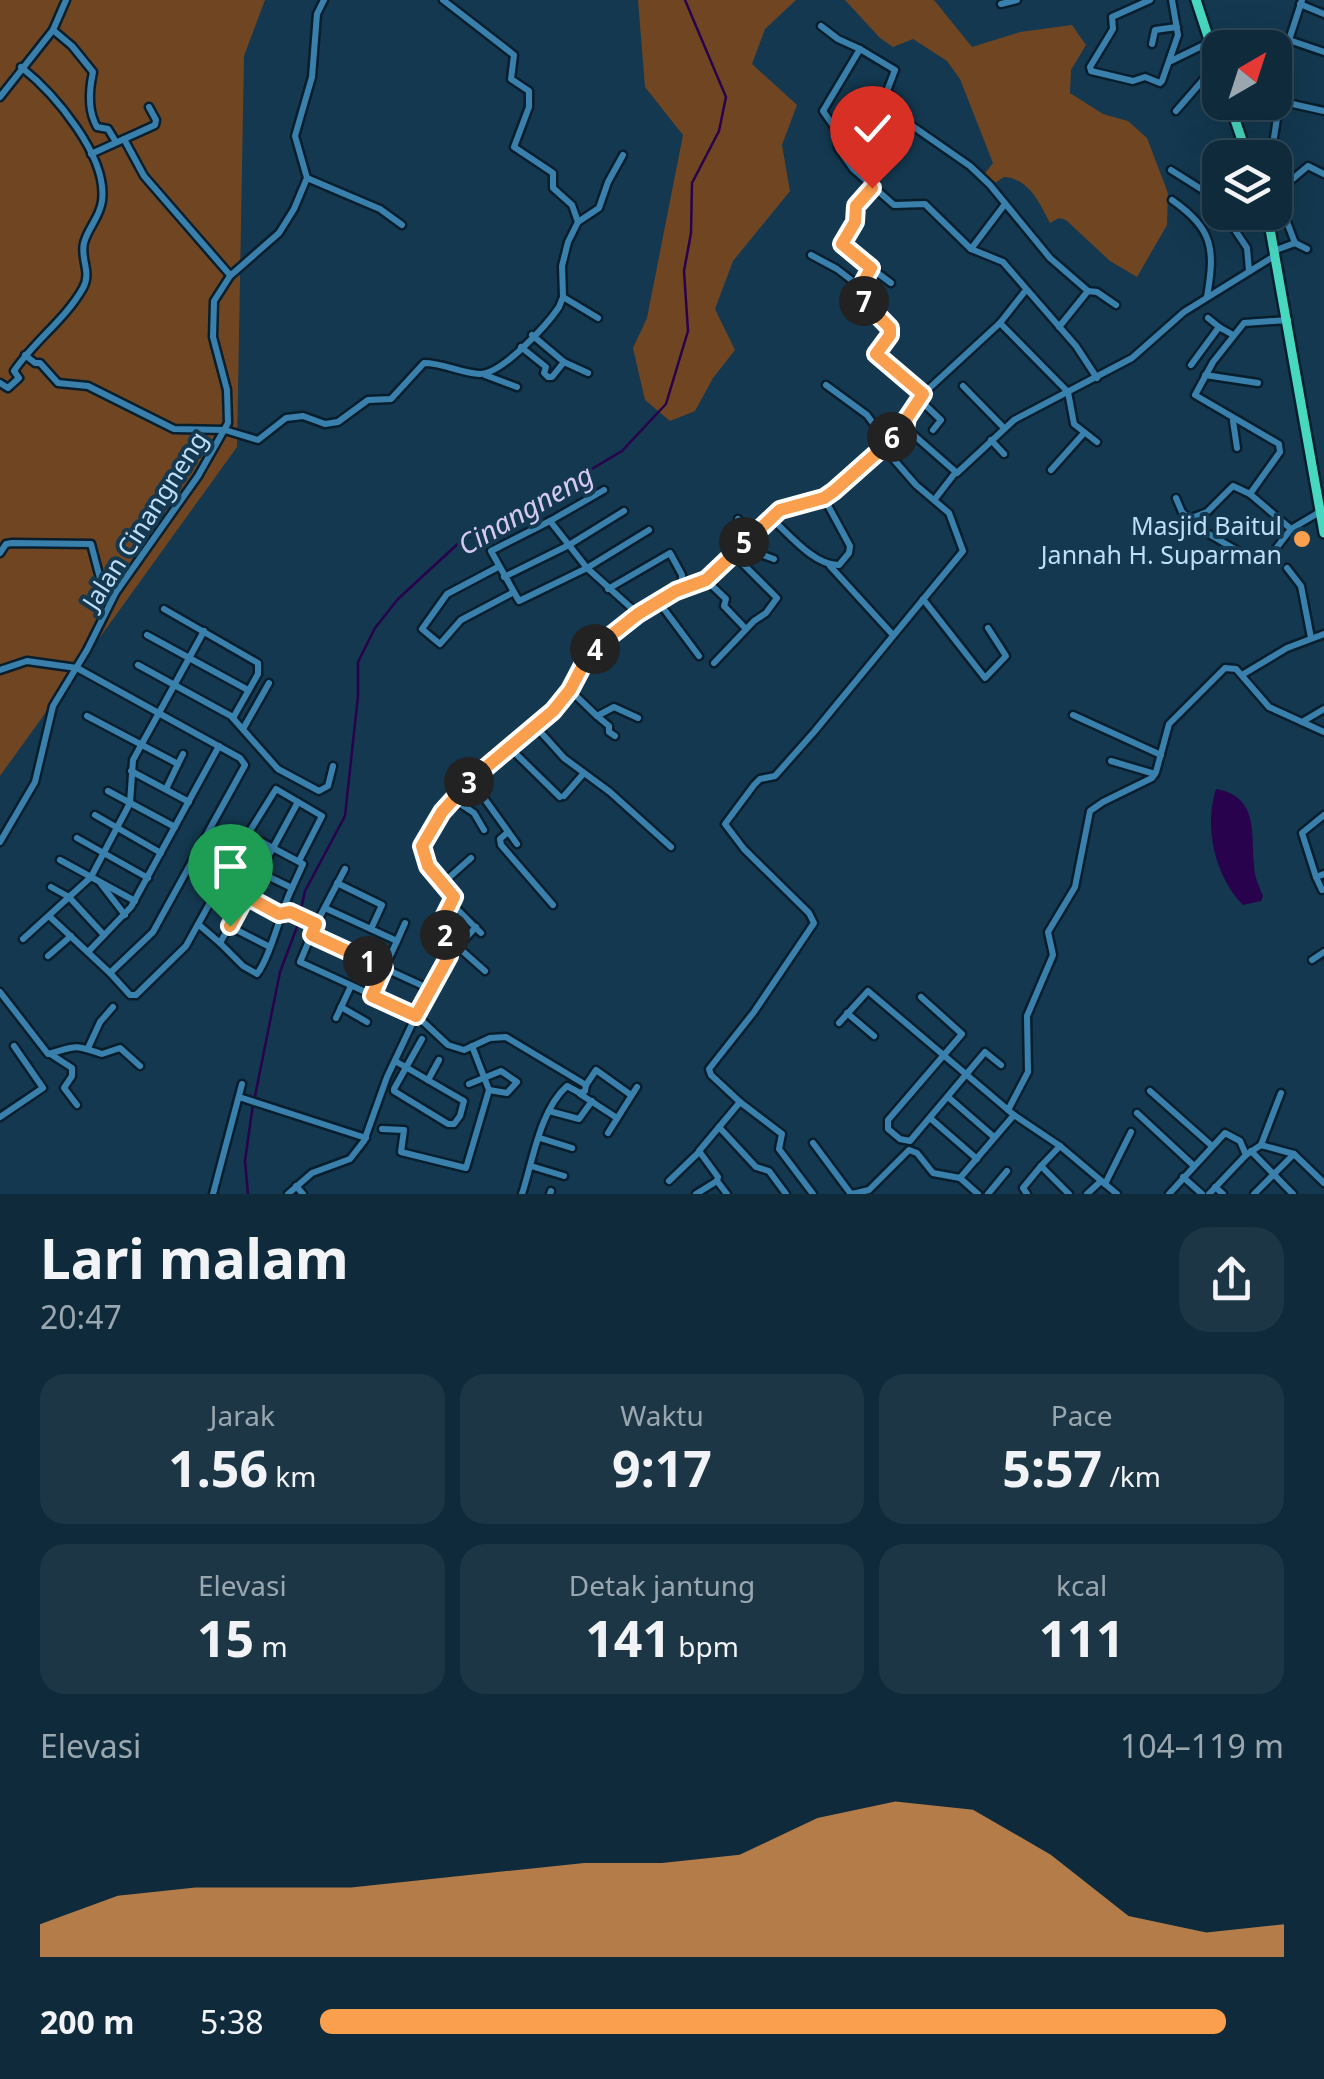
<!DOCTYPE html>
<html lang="id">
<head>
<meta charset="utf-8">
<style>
	body { margin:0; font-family:"Noto Sans",sans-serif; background:#1c3646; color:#f1f3f6; height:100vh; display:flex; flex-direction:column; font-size:38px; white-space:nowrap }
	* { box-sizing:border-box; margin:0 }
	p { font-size:32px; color:#9ba7af }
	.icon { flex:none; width:55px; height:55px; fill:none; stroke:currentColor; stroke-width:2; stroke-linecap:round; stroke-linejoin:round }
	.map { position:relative; height:1194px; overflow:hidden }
	.details { display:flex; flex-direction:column; background:#0e2a3b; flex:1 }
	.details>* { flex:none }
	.needle { width:65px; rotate:39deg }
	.tools { position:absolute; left:1202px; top:30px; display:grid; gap:20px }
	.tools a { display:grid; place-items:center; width:90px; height:90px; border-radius:20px; background:#0e2a3b; box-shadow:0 10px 40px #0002,0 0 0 2px #2e4655; font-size:50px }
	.pin { position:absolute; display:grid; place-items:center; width:85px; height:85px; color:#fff; margin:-102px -42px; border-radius:50% 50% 50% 0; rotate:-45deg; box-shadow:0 0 10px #0007 }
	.pin .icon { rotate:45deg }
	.km { position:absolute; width:50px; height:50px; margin:-25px; border-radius:50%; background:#222; color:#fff; font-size:28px; line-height:50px; text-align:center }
	.round { display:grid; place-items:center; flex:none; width:105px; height:105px; border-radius:30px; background:#1c3646 }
	.overview { display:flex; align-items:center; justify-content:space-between; height:170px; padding:0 40px }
	h1 { font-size:55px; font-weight:700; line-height:75px }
	.stats { display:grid; grid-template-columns:repeat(3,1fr); gap:15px; height:170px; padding:10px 40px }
	.stats div { display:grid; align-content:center; border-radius:25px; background:#1c3646; text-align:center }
	.stats b { font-size:50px; font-weight:700 }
	.stats small { font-size:28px; font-weight:400 }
	.stats p { font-size:28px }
	.chart { height:280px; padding:20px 40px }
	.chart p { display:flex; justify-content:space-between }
	.chart svg { width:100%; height:180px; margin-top:10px; fill:#fa9f4e; opacity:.7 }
	ul { padding:0 40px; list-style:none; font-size:32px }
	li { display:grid; grid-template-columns:160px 120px 1fr; align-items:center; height:75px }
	li i { height:25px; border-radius:12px; background:#fa9f4e }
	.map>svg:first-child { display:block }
	.green { fill:#704622 }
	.water { fill:#28024d }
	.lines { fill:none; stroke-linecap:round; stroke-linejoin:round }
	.stream { stroke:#28024d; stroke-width:2.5 }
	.minor-casing { stroke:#081e2d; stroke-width:11 }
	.highway-casing { stroke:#081e2d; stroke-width:14 }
	.minor { stroke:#3a80ac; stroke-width:6 }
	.highway { stroke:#48d7bf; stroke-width:9 }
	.route-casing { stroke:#fff; stroke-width:20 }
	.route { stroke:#fa9f4e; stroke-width:12 }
	.poi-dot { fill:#fa9f4e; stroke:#13384f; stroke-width:4 }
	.labels { text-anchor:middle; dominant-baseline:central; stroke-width:8; stroke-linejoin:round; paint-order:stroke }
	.street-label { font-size:25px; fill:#bedff7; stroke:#13384f }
	.poi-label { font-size:25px; fill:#bedff7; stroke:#13384f; text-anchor:end }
	.water-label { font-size:28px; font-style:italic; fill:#d5c8f3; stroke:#13384f }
</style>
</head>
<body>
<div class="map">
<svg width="1324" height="1194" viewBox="0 0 1324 1194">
	<rect width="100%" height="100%" fill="#13384f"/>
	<g class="green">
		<path d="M0 0H265L244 56 237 447 0 776Z"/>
		<path d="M638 0H796L765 29 752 64 797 105 782 145 790 191 733 261 715 309 735 350 713 378 695 411 670 421 645 400 633 348 647 318 683 135 645 87Z"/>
		<path d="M845 0H934L972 47 1020 32 1072 25 1086 45 1071 70 1070 93 1103 114 1128 121 1147 138 1168 193 1167 225 1137 277 1110 261 1066 220 1059 218 1050 223C1040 204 1029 178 1004 177L995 183 985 173 993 163 960 79 947 61 913 39 893 47 880 38Z"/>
	</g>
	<path class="water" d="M1216 789C1259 796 1251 834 1254 865 1254 876 1259 886 1263 896L1261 901 1243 905C1214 875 1204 826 1216 789Z"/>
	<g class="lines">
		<path class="stream" d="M248 1194 245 1161 252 1111 280 972 297 927 305 891 345 816 358 696V662L375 628 398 599 463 539 513 522 538 501 622 451 666 404 688 331 684 271 691 233 692 183 719 131 726 97 685 0"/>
		<defs>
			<g id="minor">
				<path d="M443 0 514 55 511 79 529 91V107L514 147 553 173V188L572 205 578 222"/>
				<path d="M1150 0 1112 17 1113 29 1090 67 1091 71 1133 81 1145 77 1160 83 1162 81 1178 35 1172 0"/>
				<path d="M1001 4 1017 0"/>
				<path d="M1300 4 1324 14"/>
				<path d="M821 26 838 39 860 49"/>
				<path d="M53 30 72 46 93 72C89 90 87 110 97 127L108 129 116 142"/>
				<path d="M1289 40 1324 52"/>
				<path d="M1152 44 1155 30 1177 27"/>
				<path d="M1171 61 1210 42"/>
				<path d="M0 97 53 30 66 0"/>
				<path d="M1279 101 1324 111"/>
				<path d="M1176 111 1216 65"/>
				<path d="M124 139 144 176 230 275"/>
				<path d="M91 154 155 125 156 120 149 107"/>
				<path d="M1267 158 1273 144 1289 40 1302 0"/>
				<path d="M1171 170 1209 194 1220 208"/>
				<path d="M307 178 380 209 402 225"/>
				<path d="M867 182 895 155"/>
				<path d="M873 188 856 206 855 222 842 243 871 268 857 293 891 330 876 354 923 394 907 418 905 429"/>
				<path d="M1275 194 1308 166 1324 174"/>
				<path d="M1172 200C1214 230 1215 249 1207 297"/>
				<path d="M1223 212 1247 248 1249 271"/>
				<path d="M1287 222 1295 243"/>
				<path d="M971 249 1005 204"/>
				<path d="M1276 250 1295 243 1307 249"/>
				<path d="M811 255 837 269 859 286"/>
				<path d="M871 268 891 283"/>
				<path d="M563 297 598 318"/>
				<path d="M1208 318 1219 327"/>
				<path d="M1288 320 1244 323 1213 362 1195 395 1279 444 1280 452 1250 494 1291 529"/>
				<path d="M1000 323 1068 392 1074 424 1097 442"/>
				<path d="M1059 327 1088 291"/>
				<path d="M532 335 564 362 588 373"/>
				<path d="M521 347 546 367 544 373 548 377H552L564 362"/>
				<path d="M25 355 35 363H40L58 383 88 386 174 429 225 430 258 440 286 418 303 416 325 424 338 422 368 400 391 399 424 363C443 363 461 373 480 374 502 374 547 325 559 307L563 297 562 266 568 242 578 222 599 208 608 182 623 155"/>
				<path d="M1191 365 1219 327 1233 335"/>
				<path d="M485 375 517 387"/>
				<path d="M1205 375 1258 383"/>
				<path d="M1097 378 1076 346 1003 262 971 249 925 204 894 205 853 169 838 148 837 131 823 111 860 49 895 70 887 91 898 102 901 118 970 166 990 185 1050 258 1088 291 1097 292 1116 305"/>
				<path d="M0 383 8 388 19 378 14 371C34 341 65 320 83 288 92 272 80 259 84 243 88 228 100 217 102 201 108 156 54 93 21 67"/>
				<path d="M826 385 867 415 887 442"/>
				<path d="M963 386 1004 428"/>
				<path d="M923 394 1000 323 1026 290"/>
				<path d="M920 400 941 420 933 430"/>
				<path d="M1233 421 1237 448"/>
				<path d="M991 440 1004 454"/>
				<path d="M1051 470 1084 433"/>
				<path d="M604 490 550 521 587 568 638 614"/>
				<path d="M1176 498 1182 512 1202 530 1257 562 1268 559 1291 529 1323 510"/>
				<path d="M935 499 955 473"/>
				<path d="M770 517C788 533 814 566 839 565L849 553 850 546 824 498"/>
				<path d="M738 519 753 533"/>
				<path d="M1189 519 1207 512 1233 486 1250 494"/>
				<path d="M550 521 491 551 519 601 587 568 649 530"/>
				<path d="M747 540 763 555 774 559"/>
				<path d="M0 553 6 544 12 543 91 544 101 582 118 589"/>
				<path d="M830 566 893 635"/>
				<path d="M498 567 447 594 422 629 440 644 461 620 512 593"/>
				<path d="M1287 568 1301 586 1311 638"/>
				<path d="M504 577 569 545 624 511"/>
				<path d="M706 580 726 599 724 606 746 629"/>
				<path d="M608 589 670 553 682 575V589"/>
				<path d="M923 599 985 678 1006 656 988 628"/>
				<path d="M658 601 699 656"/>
				<path d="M164 609 258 663V674L233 718"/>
				<path d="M147 635 248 690"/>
				<path d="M714 663 754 621 766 613 777 598 733 554"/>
				<path d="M138 665 231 716 278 769 319 791 328 786 333 766"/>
				<path d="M0 670 27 661 77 668 240 758 245 765 153 932 110 973 49 916"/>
				<path d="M1242 675 1287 648 1324 634"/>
				<path d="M570 690 597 716 614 707 638 718"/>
				<path d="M1073 715 1161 755"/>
				<path d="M87 716 178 764 166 789"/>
				<path d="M597 716 609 726V732L615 736"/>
				<path d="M1302 722 1324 709"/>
				<path d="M537 728 564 758 610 792 671 847"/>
				<path d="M243 729 269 683"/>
				<path d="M511 749 560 797"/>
				<path d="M1111 761 1155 774"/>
				<path d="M178 764 183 754"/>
				<path d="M131 771 189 802"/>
				<path d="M471 780 517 844"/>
				<path d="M108 791 175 827"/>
				<path d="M564 796 584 773"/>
				<path d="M453 799 474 813 484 830"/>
				<path d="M95 815 161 853"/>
				<path d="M1324 815 1302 833 1316 877 1324 874"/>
				<path d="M508 832 500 839 501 845 553 905"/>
				<path d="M248 834 276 789 322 816 299 861"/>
				<path d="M77 838 148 878"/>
				<path d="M0 842 35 782 53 706 87 650 116 592 198 476 228 423 227 390 213 337 214 301 230 276 279 233 294 209 307 178 295 136 312 77 317 14 324 0"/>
				<path d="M60 860 135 901"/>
				<path d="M189 867 279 914 290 912 316 924 300 962 416 1015 448 1045 464 1050 490 1038 506 1037 586 1085 585 1091 580 1093 567 1086C540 1110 533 1160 522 1194"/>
				<path d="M259 872 292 888 303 864 273 848 298 802"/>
				<path d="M1316 877 1322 890"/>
				<path d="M337 883 382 905 371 929"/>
				<path d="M443 883 471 858"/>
				<path d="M101 884 125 915"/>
				<path d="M51 887 69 897 104 935"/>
				<path d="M453 905 481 933"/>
				<path d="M325 908 397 941 372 995"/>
				<path d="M316 924 345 869"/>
				<path d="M229 926 268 946"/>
				<path d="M312 935 423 986"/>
				<path d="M23 939 91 877 130 803 133 760 204 631"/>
				<path d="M397 941 405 923"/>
				<path d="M220 943 243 966 257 974C271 955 280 913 292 888"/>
				<path d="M458 947 485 971"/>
				<path d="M88 952 131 907 219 746"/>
				<path d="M48 956 71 936"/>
				<path d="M449 956 476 927"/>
				<path d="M1312 960 1324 952"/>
				<path d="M110 973 130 995H136L186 946 248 834 273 848 220 943 198 924"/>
				<path d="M0 992 48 1054C78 1046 71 1044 102 1054L120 1048 140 1066"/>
				<path d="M921 997 962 1034 888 1120V1129L900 1139 910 1141 985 1052 1001 1065"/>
				<path d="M341 1007 367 1022"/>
				<path d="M847 1013 874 1036"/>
				<path d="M336 1018 351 986"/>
				<path d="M839 1023 868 991 1014 1115 1060 1146 1117 1194"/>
				<path d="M88 1048 100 1022 113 1007"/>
				<path d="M52 1055 72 1068V1076L64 1088 77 1105"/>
				<path d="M395 1061C418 1074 441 1088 464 1101L460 1116 454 1124H448L394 1091V1089L422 1039"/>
				<path d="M428 1080 439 1060"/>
				<path d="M469 1084 501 1071 517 1082 507 1093 489 1090"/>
				<path d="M586 1085 596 1070 631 1095"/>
				<path d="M1150 1091 1212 1146"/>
				<path d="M580 1094 617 1118"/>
				<path d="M239 1097 366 1138"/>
				<path d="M948 1097 994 1137"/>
				<path d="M740 1102 711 1075 709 1069 754 1012 814 923 809 913 744 849 725 824 754 785 760 779 775 776 814 732 963 551 949 513 916 485 882 446"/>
				<path d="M1008 1110 1028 1072 1027 1016 1053 955 1048 932 1075 887 1090 811 1103 802 1152 778 1156 772 1169 724 1225 668 1236 669 1269 707 1324 732"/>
				<path d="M549 1111 579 1119 592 1101"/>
				<path d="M1137 1113 1194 1166"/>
				<path d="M0 1117 43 1088 14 1046"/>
				<path d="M930 1118 977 1159"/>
				<path d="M719 1127 756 1167 769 1171 786 1194"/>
				<path d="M382 1129 404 1130 401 1152 466 1168 489 1090 472 1046"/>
				<path d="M608 1133 637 1087"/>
				<path d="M540 1138 572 1148"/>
				<path d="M813 1143 851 1194"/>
				<path d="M1261 1145 1281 1093"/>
				<path d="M1060 1146 1041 1166 1069 1194"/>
				<path d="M1251 1151 1293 1194"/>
				<path d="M531 1166 564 1176"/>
				<path d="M1183 1177 1202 1194"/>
				<path d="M960 1178 1014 1115"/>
				<path d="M669 1181 698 1153"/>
				<path d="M717 1181 727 1194"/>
				<path d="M1105 1184 1131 1132"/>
				<path d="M296 1186 303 1194"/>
				<path d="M1215 1187 1223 1194"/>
				<path d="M213 1194 242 1084"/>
				<path d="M288 1194 312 1173 350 1159 364 1141 387 1077 423 1001 449 956V943L441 923 453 905 454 895C444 880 419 867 422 846 429 802 518 748 548 716 567 696 575 668 590 653 611 631 650 603 677 591 686 587 697 585 706 580 733 562 750 530 777 511 795 499 816 503 834 491L901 429 908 430 957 473 1014 420 1132 358 1184 312 1276 255"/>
				<path d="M550 1194 551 1191"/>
				<path d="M696 1194 717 1181 718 1177 699 1151 740 1102 782 1134 779 1149 813 1194"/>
				<path d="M852 1194 869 1190 909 1150 917 1153 933 1173 960 1178 978 1194"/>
				<path d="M988 1194 1007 1171"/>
				<path d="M1027 1194 1023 1188 1041 1166"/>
				<path d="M1087 1194 1101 1181"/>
				<path d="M1169 1194 1225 1133 1240 1141 1246 1155"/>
				<path d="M1209 1194 1246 1155 1261 1145 1294 1154 1324 1183"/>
				<path d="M1254 1194 1294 1154"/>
			</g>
			<g id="highway">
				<path d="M1196 0 1220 73"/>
				<path d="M1229 102 1248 158"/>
				<path d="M1267 212 1324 533"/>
			</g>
		</defs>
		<use href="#minor" class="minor-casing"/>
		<use href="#highway" class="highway-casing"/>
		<use href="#minor" class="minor"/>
		<use href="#highway" class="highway"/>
	</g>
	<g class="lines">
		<defs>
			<path id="route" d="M230 926 246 896 279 914 290 912 316 924 312 935 384 968 372 996 416 1016 449 956 450 946 441 923 454 897 428 866 422 846 442 812 471 780 553 711 570 690 590 652 638 614 676 591 706 580 780 510 824 498 834 491 905 428 907 418 923 394 876 354 890 335V328L857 294 871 268 842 244 855 222 856 206 872 188"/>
		</defs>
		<use href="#route" class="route-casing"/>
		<use href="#route" class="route"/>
	</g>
	<circle class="poi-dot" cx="1302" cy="539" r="10"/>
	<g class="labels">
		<g class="street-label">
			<text transform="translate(144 520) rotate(-57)">Jalan Cinangneng</text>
		</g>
		<g class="poi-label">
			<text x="1282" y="525">Masjid Baitul<tspan x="1282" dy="29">Jannah H. Suparman</tspan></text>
		</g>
		<g class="water-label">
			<text transform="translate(525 509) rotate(-30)">Cinangneng</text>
		</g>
	</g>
</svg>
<div class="tools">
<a><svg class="needle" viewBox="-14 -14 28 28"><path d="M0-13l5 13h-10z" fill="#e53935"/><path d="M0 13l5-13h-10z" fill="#9ba7af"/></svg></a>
<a><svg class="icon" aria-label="layers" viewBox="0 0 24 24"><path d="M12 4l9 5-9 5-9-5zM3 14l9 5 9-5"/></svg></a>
</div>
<div class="pin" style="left:230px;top:926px;background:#1e9e55"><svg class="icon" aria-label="arrive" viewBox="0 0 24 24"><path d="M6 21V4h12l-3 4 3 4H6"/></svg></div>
<div class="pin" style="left:872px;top:188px;background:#d93025"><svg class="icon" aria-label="check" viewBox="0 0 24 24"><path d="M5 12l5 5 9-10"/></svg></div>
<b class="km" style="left:368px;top:961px">1</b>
<b class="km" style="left:445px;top:935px">2</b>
<b class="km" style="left:469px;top:782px">3</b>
<b class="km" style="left:595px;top:649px">4</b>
<b class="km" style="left:744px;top:542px">5</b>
<b class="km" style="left:892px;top:437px">6</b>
<b class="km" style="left:864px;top:301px">7</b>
</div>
<section class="details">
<div class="overview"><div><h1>Lari malam</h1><p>20:47</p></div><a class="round"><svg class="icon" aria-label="share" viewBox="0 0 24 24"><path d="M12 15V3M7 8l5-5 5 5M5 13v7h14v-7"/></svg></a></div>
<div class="stats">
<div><p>Jarak</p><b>1.56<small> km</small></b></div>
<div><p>Waktu</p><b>9:17</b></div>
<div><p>Pace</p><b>5:57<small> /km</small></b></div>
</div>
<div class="stats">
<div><p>Elevasi</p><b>15<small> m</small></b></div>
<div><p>Detak jantung</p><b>141<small> bpm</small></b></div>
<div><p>kcal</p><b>111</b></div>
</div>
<div class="chart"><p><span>Elevasi</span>104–119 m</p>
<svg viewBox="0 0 160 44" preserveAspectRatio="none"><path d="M0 44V36L10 29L20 27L30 27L40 27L50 25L60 23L70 21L80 21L90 19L100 10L110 6L120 8L130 19L140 34L150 38L160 36V44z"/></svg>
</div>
<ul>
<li><b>200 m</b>5:38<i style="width:94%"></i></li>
</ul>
</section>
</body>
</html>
